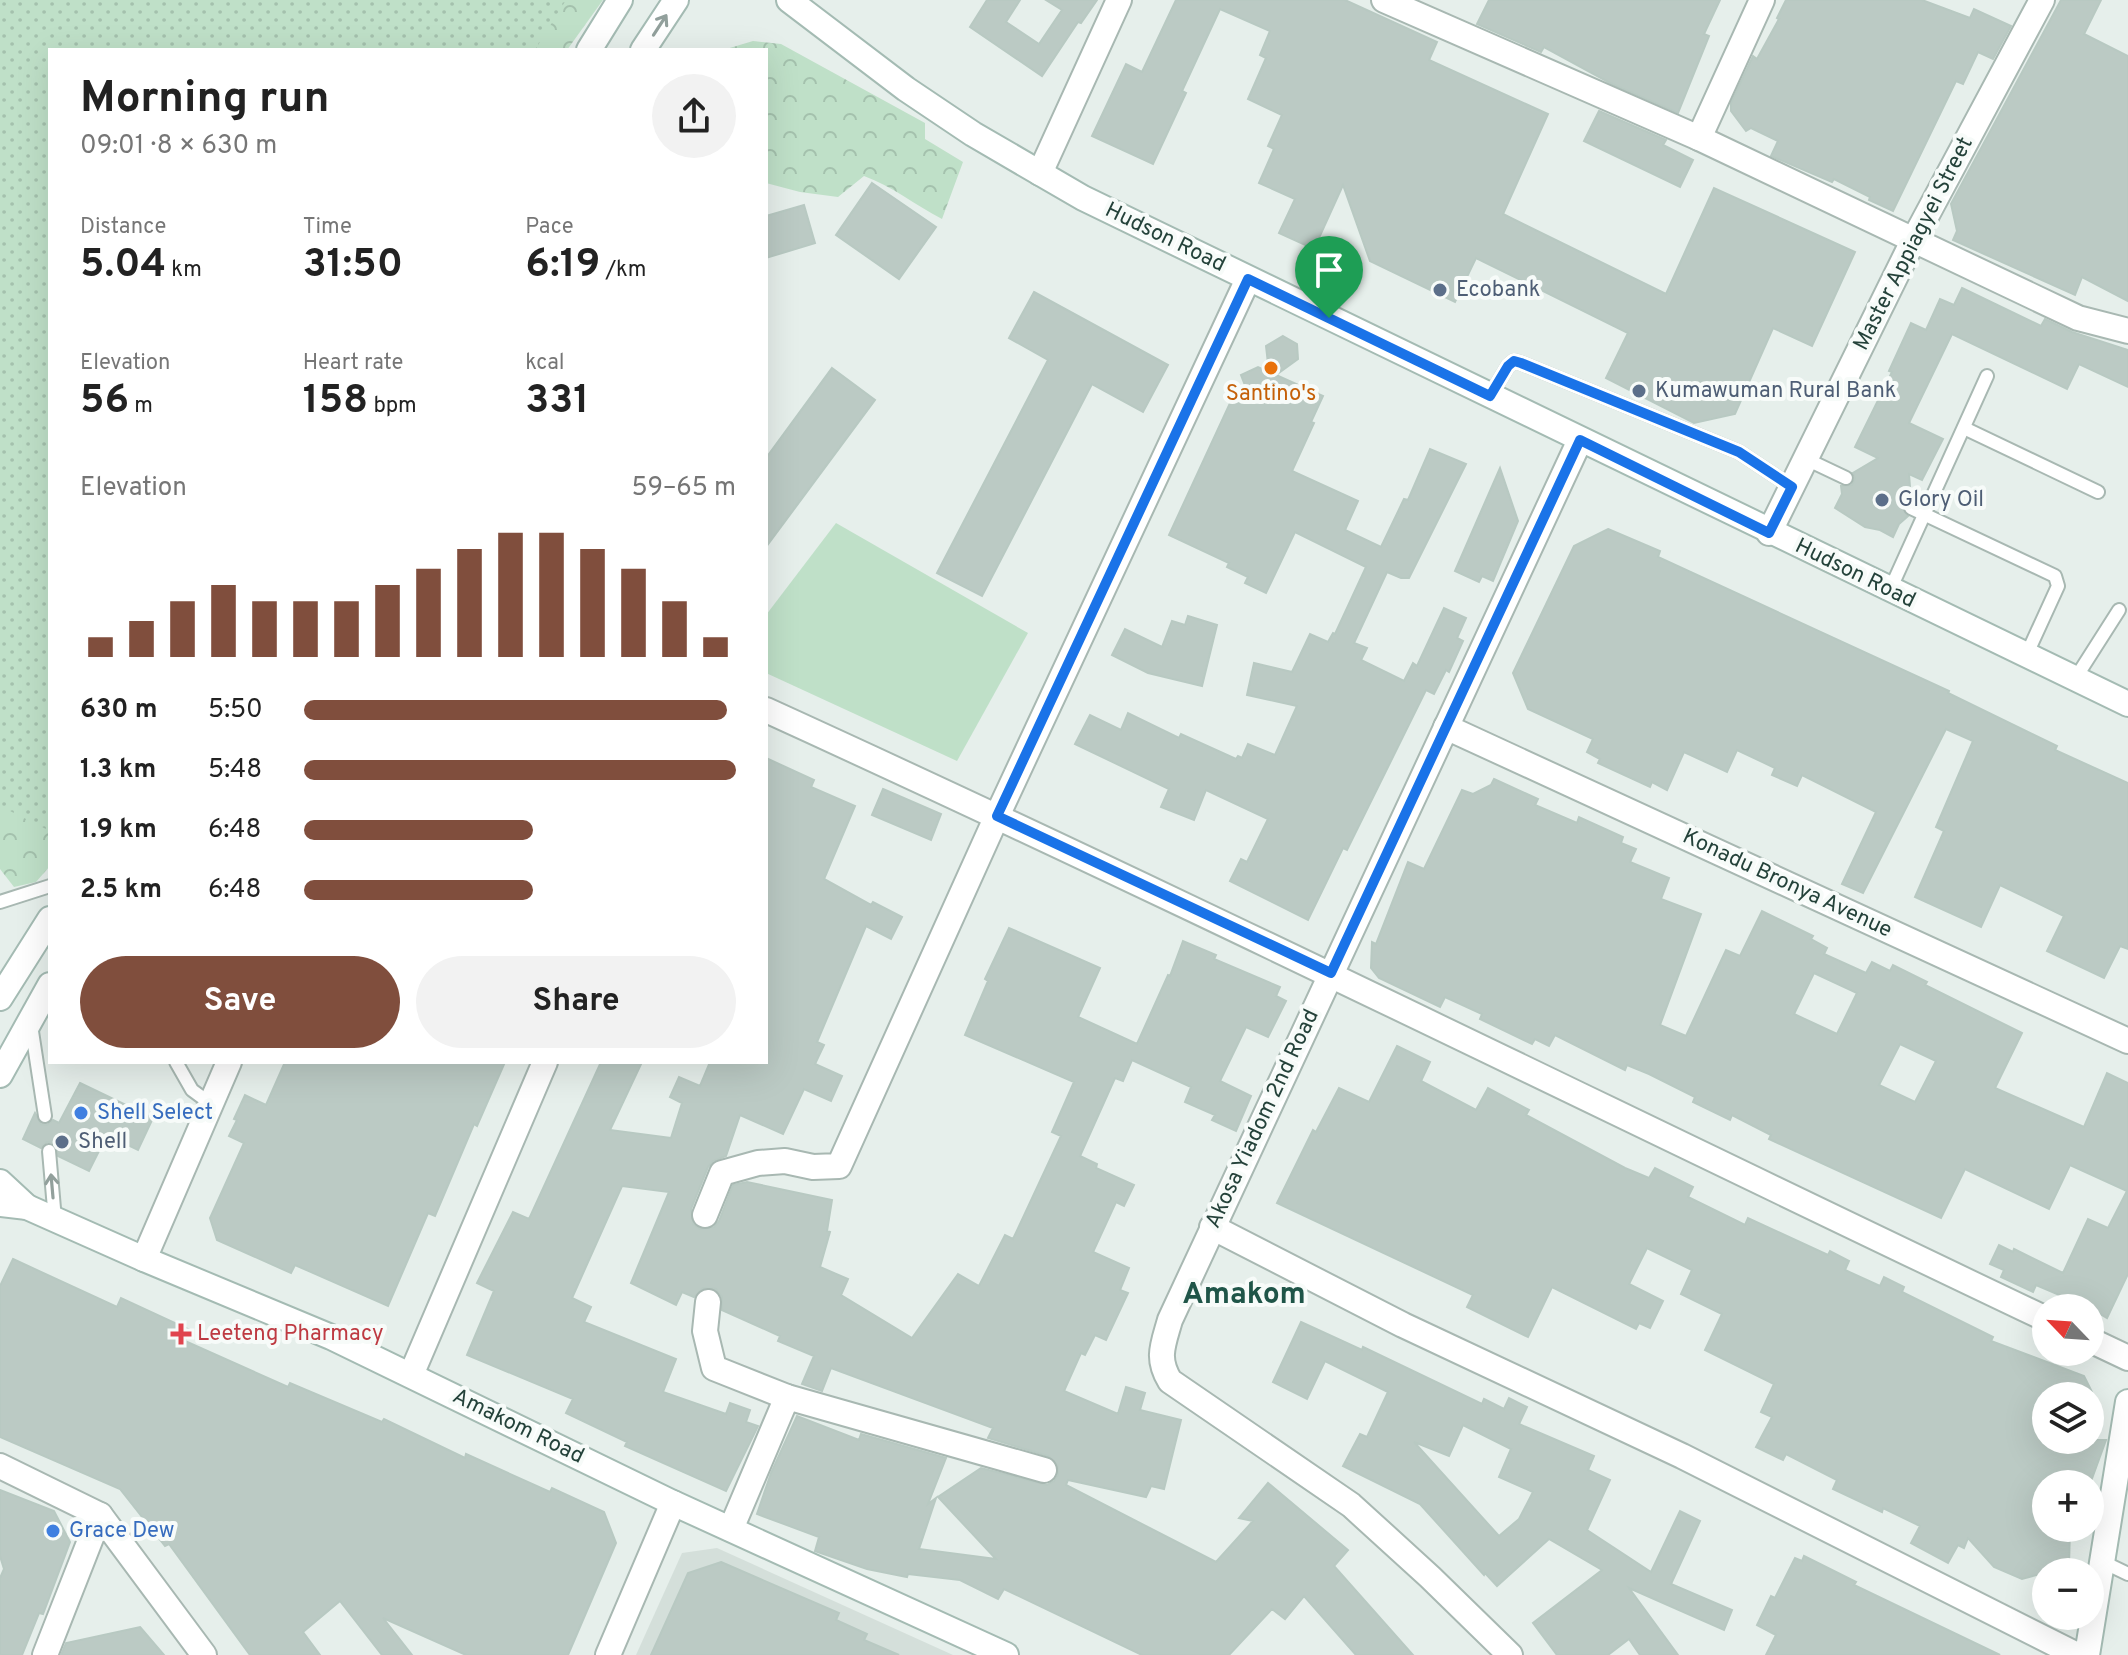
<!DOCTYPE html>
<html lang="en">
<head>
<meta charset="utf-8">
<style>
	body { margin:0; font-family:Overpass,sans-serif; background:#f2f2f2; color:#222; height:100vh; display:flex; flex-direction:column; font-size:30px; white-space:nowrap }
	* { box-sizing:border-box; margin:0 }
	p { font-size:26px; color:#767676 }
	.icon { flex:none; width:44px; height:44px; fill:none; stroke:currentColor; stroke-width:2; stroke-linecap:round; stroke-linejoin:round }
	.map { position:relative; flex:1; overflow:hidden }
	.panel { position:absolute; left:48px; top:48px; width:720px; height:1016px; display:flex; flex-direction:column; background:#fff; border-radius:0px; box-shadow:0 8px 32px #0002 }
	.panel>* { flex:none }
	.needle { width:52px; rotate:295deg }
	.fabs { position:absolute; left:2032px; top:1294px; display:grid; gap:16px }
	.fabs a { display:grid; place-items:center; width:72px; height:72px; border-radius:50%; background:#fff; box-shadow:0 8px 32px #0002; font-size:40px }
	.pin { position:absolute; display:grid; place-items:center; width:68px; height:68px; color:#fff; margin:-82px -34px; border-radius:50% 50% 50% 0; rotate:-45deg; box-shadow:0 0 8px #0007 }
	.pin .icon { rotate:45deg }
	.round { display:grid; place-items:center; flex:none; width:84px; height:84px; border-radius:42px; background:#f2f2f2 }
	.headline { display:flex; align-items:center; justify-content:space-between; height:136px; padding:0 32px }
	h1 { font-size:44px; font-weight:700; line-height:60px }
	.figures { display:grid; grid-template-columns:repeat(3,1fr); gap:12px; height:136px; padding:8px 32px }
	.figures div { display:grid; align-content:center }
	.figures b { font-size:40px; font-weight:700 }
	.figures small { font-size:22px; font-weight:400 }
	.figures p { font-size:22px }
	.chart { height:224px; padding:16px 32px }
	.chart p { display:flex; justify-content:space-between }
	.chart svg { width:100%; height:144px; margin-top:8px; stroke:#804e3d; stroke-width:6 }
	.primary-button { display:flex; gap:16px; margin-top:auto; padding:16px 32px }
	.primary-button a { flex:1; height:92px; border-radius:48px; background:#804e3d; color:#fff; font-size:32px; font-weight:700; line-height:92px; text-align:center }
	.primary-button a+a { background:#f2f2f2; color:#222 }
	ul { padding:0 32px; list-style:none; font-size:26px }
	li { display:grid; grid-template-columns:128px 96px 1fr; align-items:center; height:60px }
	li i { height:20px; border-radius:10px; background:#804e3d }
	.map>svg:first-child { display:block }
	.built { fill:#d4dfda }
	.forest { fill:url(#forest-crowns) }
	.park { fill:url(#park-dots) }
	.pitch { fill:#bfe0c8 }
	.building { fill:#bbcac4; stroke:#b8c9c2; stroke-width:2; fill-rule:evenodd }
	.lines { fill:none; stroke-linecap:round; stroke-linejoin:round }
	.lane-casing { stroke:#a8b8b2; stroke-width:16 }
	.street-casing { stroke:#a8b8b2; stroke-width:28 }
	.secondary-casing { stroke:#a4bbb3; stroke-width:28 }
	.lane { stroke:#fff; stroke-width:12 }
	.street { stroke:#fff; stroke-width:24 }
	.secondary { stroke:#fff; stroke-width:24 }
	.oneway { stroke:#92a09c }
	.route-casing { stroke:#fff; stroke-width:16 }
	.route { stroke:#1a73e8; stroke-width:10 }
	.service-dot { fill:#5c6f8a; stroke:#f7fbf9; stroke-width:3 }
	.food-dot { fill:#e8710a; stroke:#f7fbf9; stroke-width:3 }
	.shop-dot { fill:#3f7fe0; stroke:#f7fbf9; stroke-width:3 }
	.health-dot { fill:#e0444e; stroke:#f7fbf9; stroke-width:3 }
	.labels { text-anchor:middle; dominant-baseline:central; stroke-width:8; stroke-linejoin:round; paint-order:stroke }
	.street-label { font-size:22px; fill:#24423a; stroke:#f7fbf9 }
	.service-label { font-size:22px; fill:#4e5e75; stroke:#f7fbf9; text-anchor:start }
	.food-label { font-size:22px; fill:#c56008; stroke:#f7fbf9 }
	.shop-label { font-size:22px; fill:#366cbe; stroke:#f7fbf9; text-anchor:start }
	.health-label { font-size:22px; fill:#be3a42; stroke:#f7fbf9; text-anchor:start }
	.district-label { font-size:30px; font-weight:bold; fill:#1f5548; stroke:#f7fbf9 }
</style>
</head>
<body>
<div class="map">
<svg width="2128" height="1655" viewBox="0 0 2128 1655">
	<defs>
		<pattern id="forest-crowns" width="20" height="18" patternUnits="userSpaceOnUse" patternTransform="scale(2)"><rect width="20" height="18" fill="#bfe0c8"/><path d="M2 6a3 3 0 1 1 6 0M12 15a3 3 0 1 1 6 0" fill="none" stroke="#a4c1ad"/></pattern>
		<pattern id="park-dots" width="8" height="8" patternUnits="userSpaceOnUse" patternTransform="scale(2)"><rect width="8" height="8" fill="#bfe0c8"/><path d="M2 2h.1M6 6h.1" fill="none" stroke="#a4c1ad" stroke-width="1.8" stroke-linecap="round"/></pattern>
	</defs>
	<rect width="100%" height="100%" fill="#e6efeb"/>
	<path class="built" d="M717 1548 953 1655H636L682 1553Z"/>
	<g class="forest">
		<path d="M510 0H603L567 50H471Z"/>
		<path d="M753 41 781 44 925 123V139L963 162 942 219C915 205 892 186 864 176L838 197 800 192 766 183V50H723Z"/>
		<path d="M0 539 50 571V866L36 882 14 887 0 869Z"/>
	</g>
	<path class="park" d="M0 0H566L535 50H50V831L0 806Z"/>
	<path class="pitch" d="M836 523 1028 633 957 761 766 673V615Z"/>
	<g class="building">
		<path d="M987 0H1020L1006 22 1039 44 1062 10 1046 0H1097L1081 23 1078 22 1042 76 970 27Z"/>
		<path d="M1176 0H1345L1437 42 1429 60 1548 114 1503 214 1666 294 1714 188 1855 252 1812 346 1773 328 1735 414 1694 423 1606 378 1628 333 1476 258 1455 302 1370 261 1343 185 1314 249 1279 233 1295 199 1259 183 1274 149 1268 146 1282 115 1248 99 1266 58 1260 55 1270 31 1220 9 1182 91 1186 93 1153 164 1092 136 1126 64 1142 72Z"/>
		<path d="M1489 0H1720L1704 34 1709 36 1678 113 1612 84 1544 47 1541 52 1477 24Z"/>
		<path d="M1786 0H1922L1970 18 1974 9 2011 26 1993 59 1978 52 1963 84 1956 81 1893 211 1869 200 1870 197 1834 179 1832 182 1771 156 1778 141 1751 128 1746 131 1731 111V103L1753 56 1757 59 1779 19 1777 18Z"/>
		<path d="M2061 0H2101L2084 34 2128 56V301L2082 277 2075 295 1953 240 1957 231 1951 204Z"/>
		<path d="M1599 111 1666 140 1663 145 1693 160 1680 187 1584 141Z"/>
		<path d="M872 183 936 227 899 279 836 235Z"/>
		<path d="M804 205 815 243 766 258V216Z"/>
		<path d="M1962 288 2041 326 2045 319 2072 332 2128 350V387L2079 364 2067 389 1952 334 1909 423 1943 439 1922 480 1909 474 1911 499 1905 501 1902 508 1908 516 1899 524 1893 537 1880 530 1865 527 1835 508 1842 494 1841 486 1852 485 1855 478 1853 473 1878 458 1855 447 1892 372 1889 371 1911 323 1926 330 1940 299 1954 305Z"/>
		<path d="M1034 292 1168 365 1143 412 1092 384 982 596 937 573 1048 360 1009 338Z"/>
		<path d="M1283 336 1297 344 1298 359 1276 375 1323 396 1311 422 1314 423 1292 471 1358 501 1345 530 1381 547 1404 499 1408 500 1430 449 1466 464 1409 578H1401L1387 572 1354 643 1367 648 1361 660 1404 681 1413 663 1417 666 1444 608 1466 618 1457 638 1463 641 1449 672 1446 670 1434 694 1426 690 1347 850 1343 848 1308 920 1230 881 1241 859 1247 862 1268 819 1206 790 1194 820 1161 807 1169 789 1075 744 1090 715 1121 730 1128 713 1179 738 1181 734 1236 759 1238 756 1242 758 1248 744 1275 755 1297 706 1247 695 1254 663 1292 672 1310 634 1328 642 1333 633 1335 634 1366 567 1295 532 1266 593 1245 583 1248 577 1227 567 1229 563 1169 535 1230 403 1246 388 1241 375 1258 367 1269 372 1266 346Z"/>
		<path d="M832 368 875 400 766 547V458Z"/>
		<path d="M1500 468 1518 521 1493 581 1482 576 1479 582 1455 571Z"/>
		<path d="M1608 529 1660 551 1658 557 1949 691 1948 693 2057 746 2055 750 2128 783V949L2120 946 2104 978 2047 951 2064 916 2000 885 1981 927 1915 897 1944 831 1936 827 1973 741 1946 729 1863 893 1842 884 1876 812 1802 775 1797 786 1772 775 1775 768 1737 750 1727 772 1684 752 1667 790 1652 782 1650 787 1598 763 1600 759 1587 752 1593 739 1528 709 1513 673 1574 546Z"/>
		<path d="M1188 616 1217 625 1202 686 1148 673 1112 655 1125 629 1162 647 1172 621 1185 625Z"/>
		<path d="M766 758 814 780 811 787 855 806 824 879 871 905 873 902 902 917 891 939 866 926 817 1042 824 1045 815 1064 842 1076 831 1101 804 1089 783 1134 740 1115 726 1156 713 1161 708 1167 691 1209 693 1224 700 1229 714 1227 719 1221 733 1185 747 1182 832 1200 827 1231 830 1232 820 1267 848 1279 841 1295 912 1338 958 1274 979 1286 1005 1235 1013 1239 1061 1136 1052 1132 1074 1082 965 1035 988 981 985 979 1009 928 1100 968 1078 1017 1137 1044 1168 975 1170 976 1183 941 1216 955 1214 959 1280 987 1276 996 1286 1001 1268 1037 1246 1027 1220 1081 1251 1096 1236 1131 1212 1120 1215 1115 1185 1102 1191 1087 1132 1060 1123 1081 1115 1078 1080 1156 1097 1164 1096 1168 1134 1185 1124 1206 1116 1202 1093 1252 1129 1268 1120 1290 1128 1293 1106 1340 1095 1335 1085 1355 1081 1353 1064 1391 1118 1414 1126 1387 1145 1393 1140 1410 1181 1420 1164 1489 1151 1486 1146 1497 1068 1480 1066 1485 1216 1562 1253 1521 1239 1518 1268 1483 1348 1550 1334 1566 1413 1655H1356L1304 1596 1285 1619 1272 1609 1229 1655H1142L1004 1589 998 1599 960 1580 908 1574 907 1577 867 1569 815 1551 819 1537 757 1514 771 1473 797 1416 859 1440 861 1434 946 1458 928 1504 936 1498 919 1549 996 1559 938 1497 981 1468 1047 1485 1054 1481 1058 1475V1466L1048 1456 988 1438 993 1428 831 1368 822 1391 802 1384 814 1356 778 1341 780 1336 722 1310V1297L716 1289 703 1288 694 1297 682 1292 676 1305 631 1283 669 1192 622 1186 572 1298 591 1307 584 1322 676 1359 663 1392 726 1414 730 1403 750 1410 746 1422 758 1426 726 1491 625 1446 627 1442 566 1413 573 1399 467 1355 494 1291 477 1283 513 1212 529 1219 601 1062H642L610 1130 671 1138 682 1103 670 1097 679 1077 700 1086 710 1062H766Z"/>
		<path d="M1494 779 1538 799 1535 805 1577 823 1579 817 1623 837 1621 843 1636 849 1630 862 1669 878 1661 899 1701 914 1660 1025 1686 1036 1726 950 1740 956 1762 911 1813 936 1811 939 1827 948 1824 954 1866 973 1872 962 1890 971 1893 965 1927 982 1925 985 2022 1033 1995 1088 2084 1127 2107 1073 2128 1083V1274L2107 1318 2090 1308 2036 1285 2033 1292 2001 1277 2004 1270 1990 1264 1999 1245 2013 1252 2014 1249 2063 1273 2088 1219 2108 1228 2127 1191 2070 1165 2049 1209 1965 1169 1941 1218 1769 1139 1771 1135 1732 1115 1730 1120 1693 1102 1695 1097 1649 1074 1627 1065 1625 1070 1555 1035 1549 1046 1535 1039 1532 1044 1480 1019 1482 1014 1445 997 1440 1007 1379 978 1371 968 1372 942 1376 944 1408 862 1424 869 1462 790 1473 794 1491 785ZM1814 973 1857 993 1837 1034 1794 1014ZM1900 1044 1936 1061 1915 1102 1879 1085Z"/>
		<path d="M883 789 941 814 931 840 872 815Z"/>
		<path d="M1397 1046 1430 1062 1421 1081 1476 1110 1488 1088 1529 1110 1526 1115 1625 1168 1649 1178 1655 1168 1693 1187 1688 1197 1745 1225 1748 1218 1828 1255 1830 1251 1849 1261 1845 1270 1880 1286 1884 1277 1904 1287 1902 1292 1993 1337 1991 1341 2084 1376 2094 1396H2046V1440H2106L2090 1484H2046V1528H2070L2069 1566 2022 1579 1994 1567 1968 1538 1964 1548 1958 1545 1948 1563 1911 1543 1920 1526 1883 1508 1882 1512 1833 1489 1837 1480 1786 1454 1783 1460 1756 1447 1772 1417 1761 1412 1774 1384 1705 1350 1722 1314 1681 1294 1692 1270 1647 1248 1629 1284 1663 1301 1650 1328 1639 1323 1636 1329 1552 1287 1528 1337 1467 1307 1473 1295 1277 1203 1313 1130 1316 1132 1339 1088 1369 1102Z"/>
		<path d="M285 1062H505L477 1126 474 1124 435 1216 428 1213 388 1306 295 1265 291 1273 217 1240 210 1218 244 1143 229 1136 237 1120 234 1119 245 1095 266 1105Z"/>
		<path d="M80 1083 153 1118 138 1150 107 1135 89 1171 58 1156 53 1143 47 1142 41 1148 23 1139 35 1113 41 1124 47 1125 53 1120 59 1123Z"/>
		<path d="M13 1259 117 1307 121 1298 190 1330 185 1341 288 1387 290 1383 382 1422 384 1419 465 1458 466 1454 550 1492 552 1488 604 1512 616 1543 568 1655H466L383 1618 412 1655H382L340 1601 303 1632 320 1655H250L169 1544 165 1546 120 1489 0 1437V1286Z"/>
		<path d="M1301 1322 1362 1350 1363 1347 1482 1404 1484 1399 1504 1409 1509 1398 1527 1407 1519 1424 1594 1456 1588 1470 1610 1480 1587 1530 1651 1572 1680 1511 1700 1521 1671 1584 1732 1610 1724 1630 1629 1588 1678 1655H1640L1629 1639 1608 1655H1557L1533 1623 1602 1570 1549 1539 1497 1586 1485 1573 1484 1575 1420 1504 1343 1466 1360 1434 1367 1437 1388 1392 1325 1361 1307 1399 1273 1382ZM1463 1425 1511 1449 1499 1477 1533 1492 1519 1519 1499 1536 1414 1442 1449 1456Z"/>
		<path d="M0 1490 54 1511 70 1542 43 1614 39 1613 22 1655H0V1578L4 1569 0 1556Z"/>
		<path d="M1804 1556 1856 1582 1854 1585 2000 1655H1766L1776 1635 1757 1625 1771 1596 1775 1598 1795 1558 1802 1561Z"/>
		<path d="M721 1562 839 1613 836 1620 867 1634 864 1640 899 1655H651L688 1573Z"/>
		<path d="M140 1627 164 1655H61L66 1643Z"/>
	</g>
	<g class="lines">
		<defs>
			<g id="lane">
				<path d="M1490 396 1508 366 1514 361 1521 363 1739 452 1792 487"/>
				<path d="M1964 428 2098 492"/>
				<path d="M1806 459 1846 478"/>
				<path d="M1911 508 2055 576 2058 586 2026 656"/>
				<path d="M1890 590 1987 376"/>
				<path d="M2075 679 2119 610"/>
				<path d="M0 902 50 886"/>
				<path d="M31 1025 45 1116"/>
				<path d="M176 1062 192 1090 211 1104"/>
				<path d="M49 1151 55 1220"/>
				<path d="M2101 1561 2128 1574"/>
			</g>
			<g id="street">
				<path d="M1384 0 1699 138 2078 318 2128 331"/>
				<path d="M1699 138 1762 0"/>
				<path d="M1040 173 1119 0"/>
				<path d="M1769 533 1913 241 2042 0"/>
				<path d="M766 710C1196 906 1619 1116 2046 1319"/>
				<path d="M1446 727 2128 1041"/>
				<path d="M705 1215 722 1173 758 1163 785 1161 813 1167 839 1166 997 816 1248 279"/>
				<path d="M1212 1227 1403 1325 1682 1456 2077 1655"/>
				<path d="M144 1259 229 1062"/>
				<path d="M708 1302 705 1331 714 1368 787 1397 1044 1470"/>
				<path d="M2090 1340 2128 1358"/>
				<path d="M411 1375 545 1062"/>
				<path d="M0 1466 100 1515 204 1655"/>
				<path d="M731 1529 787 1397"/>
				<path d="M45 1655 100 1515"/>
				<path d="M608 1655 673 1503"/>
				<path d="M1510 1655 1430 1577 1351 1505 1170 1381C1156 1358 1163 1345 1170 1320L1580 440"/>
			</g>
			<g id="secondary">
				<path d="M789 0 906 89 973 134 1083 198 2128 704"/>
				<path d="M589 50 620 0"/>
				<path d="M643 50 676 0"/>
				<path d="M0 998 50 919"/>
				<path d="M0 1075 50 985"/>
				<path d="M0 1182 27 1207"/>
				<path d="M0 1204 27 1207 144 1259 331 1337 673 1503 1006 1655"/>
				<path d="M2087 1655 2128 1402"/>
			</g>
		</defs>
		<use href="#lane" class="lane-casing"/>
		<use href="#street" class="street-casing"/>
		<use href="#secondary" class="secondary-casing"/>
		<use href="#lane" class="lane"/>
		<use href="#street" class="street"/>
		<use href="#secondary" class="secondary"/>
	</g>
	<defs><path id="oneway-shaft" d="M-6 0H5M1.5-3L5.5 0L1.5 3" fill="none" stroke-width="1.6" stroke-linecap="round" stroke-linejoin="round" transform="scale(2)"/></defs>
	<g class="oneway">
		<use href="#oneway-shaft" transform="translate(660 25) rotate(-57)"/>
		<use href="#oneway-shaft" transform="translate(52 1186) rotate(-95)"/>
	</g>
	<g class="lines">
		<defs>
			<path id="route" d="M1248 279 1490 396 1508 366 1514 361 1521 363 1739 452 1792 487 1769 533 1580 440 1331 973 997 816Z"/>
		</defs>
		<use href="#route" class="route-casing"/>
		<use href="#route" class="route"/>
	</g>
	<g class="service-dot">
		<circle cx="1440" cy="290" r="8"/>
		<circle cx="1639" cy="391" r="8"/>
		<circle cx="1882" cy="500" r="8"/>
		<circle cx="62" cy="1142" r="8"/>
	</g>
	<circle class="food-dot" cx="1271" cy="368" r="8"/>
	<g class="shop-dot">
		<circle cx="81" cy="1113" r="8"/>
		<circle cx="53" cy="1531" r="8"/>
	</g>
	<path class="health-dot" d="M177 1322h8v8h8v8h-8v8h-8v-8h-8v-8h8z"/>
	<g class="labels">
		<g class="street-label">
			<text transform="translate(1165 238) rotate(26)">Hudson Road</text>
			<text transform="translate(1914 244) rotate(-63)">Master Appiagyei Street</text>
			<text transform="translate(1855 574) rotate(26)">Hudson Road</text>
			<text transform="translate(1787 884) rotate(25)">Konadu Bronya Avenue</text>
			<text transform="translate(1263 1119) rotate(-65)">Akosa Yiadom 2nd Road</text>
			<text transform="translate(518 1427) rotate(26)">Amakom Road</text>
		</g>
		<g class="service-label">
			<text x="1456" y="290">Ecobank</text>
			<text x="1655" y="391">Kumawuman Rural Bank</text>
			<text x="1898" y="500">Glory Oil</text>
			<text x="78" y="1142">Shell</text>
		</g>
		<g class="food-label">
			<text x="1271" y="394">Santino's</text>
		</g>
		<g class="shop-label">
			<text x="97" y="1113">Shell Select</text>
			<text x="69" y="1531">Grace Dew</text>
		</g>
		<g class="health-label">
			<text x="197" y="1334">Leeteng Pharmacy</text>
		</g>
		<g class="district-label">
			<text x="1244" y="1295">Amakom</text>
		</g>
	</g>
</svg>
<div class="fabs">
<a><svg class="needle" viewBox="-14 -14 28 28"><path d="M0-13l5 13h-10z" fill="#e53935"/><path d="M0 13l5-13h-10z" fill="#767676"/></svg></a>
<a><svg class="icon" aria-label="layers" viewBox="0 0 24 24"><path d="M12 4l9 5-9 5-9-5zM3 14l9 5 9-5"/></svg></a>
<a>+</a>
<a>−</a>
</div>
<div class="pin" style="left:1329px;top:318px;background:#1e9e55"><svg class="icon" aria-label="arrive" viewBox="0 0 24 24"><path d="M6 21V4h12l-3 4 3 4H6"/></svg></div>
<section class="panel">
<div class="headline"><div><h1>Morning run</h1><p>09:01 · 8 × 630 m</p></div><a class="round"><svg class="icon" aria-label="share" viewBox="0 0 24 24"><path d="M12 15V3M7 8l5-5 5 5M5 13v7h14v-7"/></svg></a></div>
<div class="figures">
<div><p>Distance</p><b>5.04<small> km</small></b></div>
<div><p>Time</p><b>31:50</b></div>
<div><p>Pace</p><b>6:19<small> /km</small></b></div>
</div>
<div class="figures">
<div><p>Elevation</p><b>56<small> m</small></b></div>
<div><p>Heart rate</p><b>158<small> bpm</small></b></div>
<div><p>kcal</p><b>331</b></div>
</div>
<div class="chart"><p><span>Elevation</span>59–65 m</p>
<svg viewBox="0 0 160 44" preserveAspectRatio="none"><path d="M5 44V38M15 44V33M25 44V27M35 44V22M45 44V27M55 44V27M65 44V27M75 44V22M85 44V17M95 44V11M105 44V6M115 44V6M125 44V11M135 44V17M145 44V27M155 44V38"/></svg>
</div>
<ul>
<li><b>630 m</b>5:50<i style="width:98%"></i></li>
<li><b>1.3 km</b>5:48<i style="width:100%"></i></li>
<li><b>1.9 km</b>6:48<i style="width:53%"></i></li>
<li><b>2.5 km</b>6:48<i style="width:53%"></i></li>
</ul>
<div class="primary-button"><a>Save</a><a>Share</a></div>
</section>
</div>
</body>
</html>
